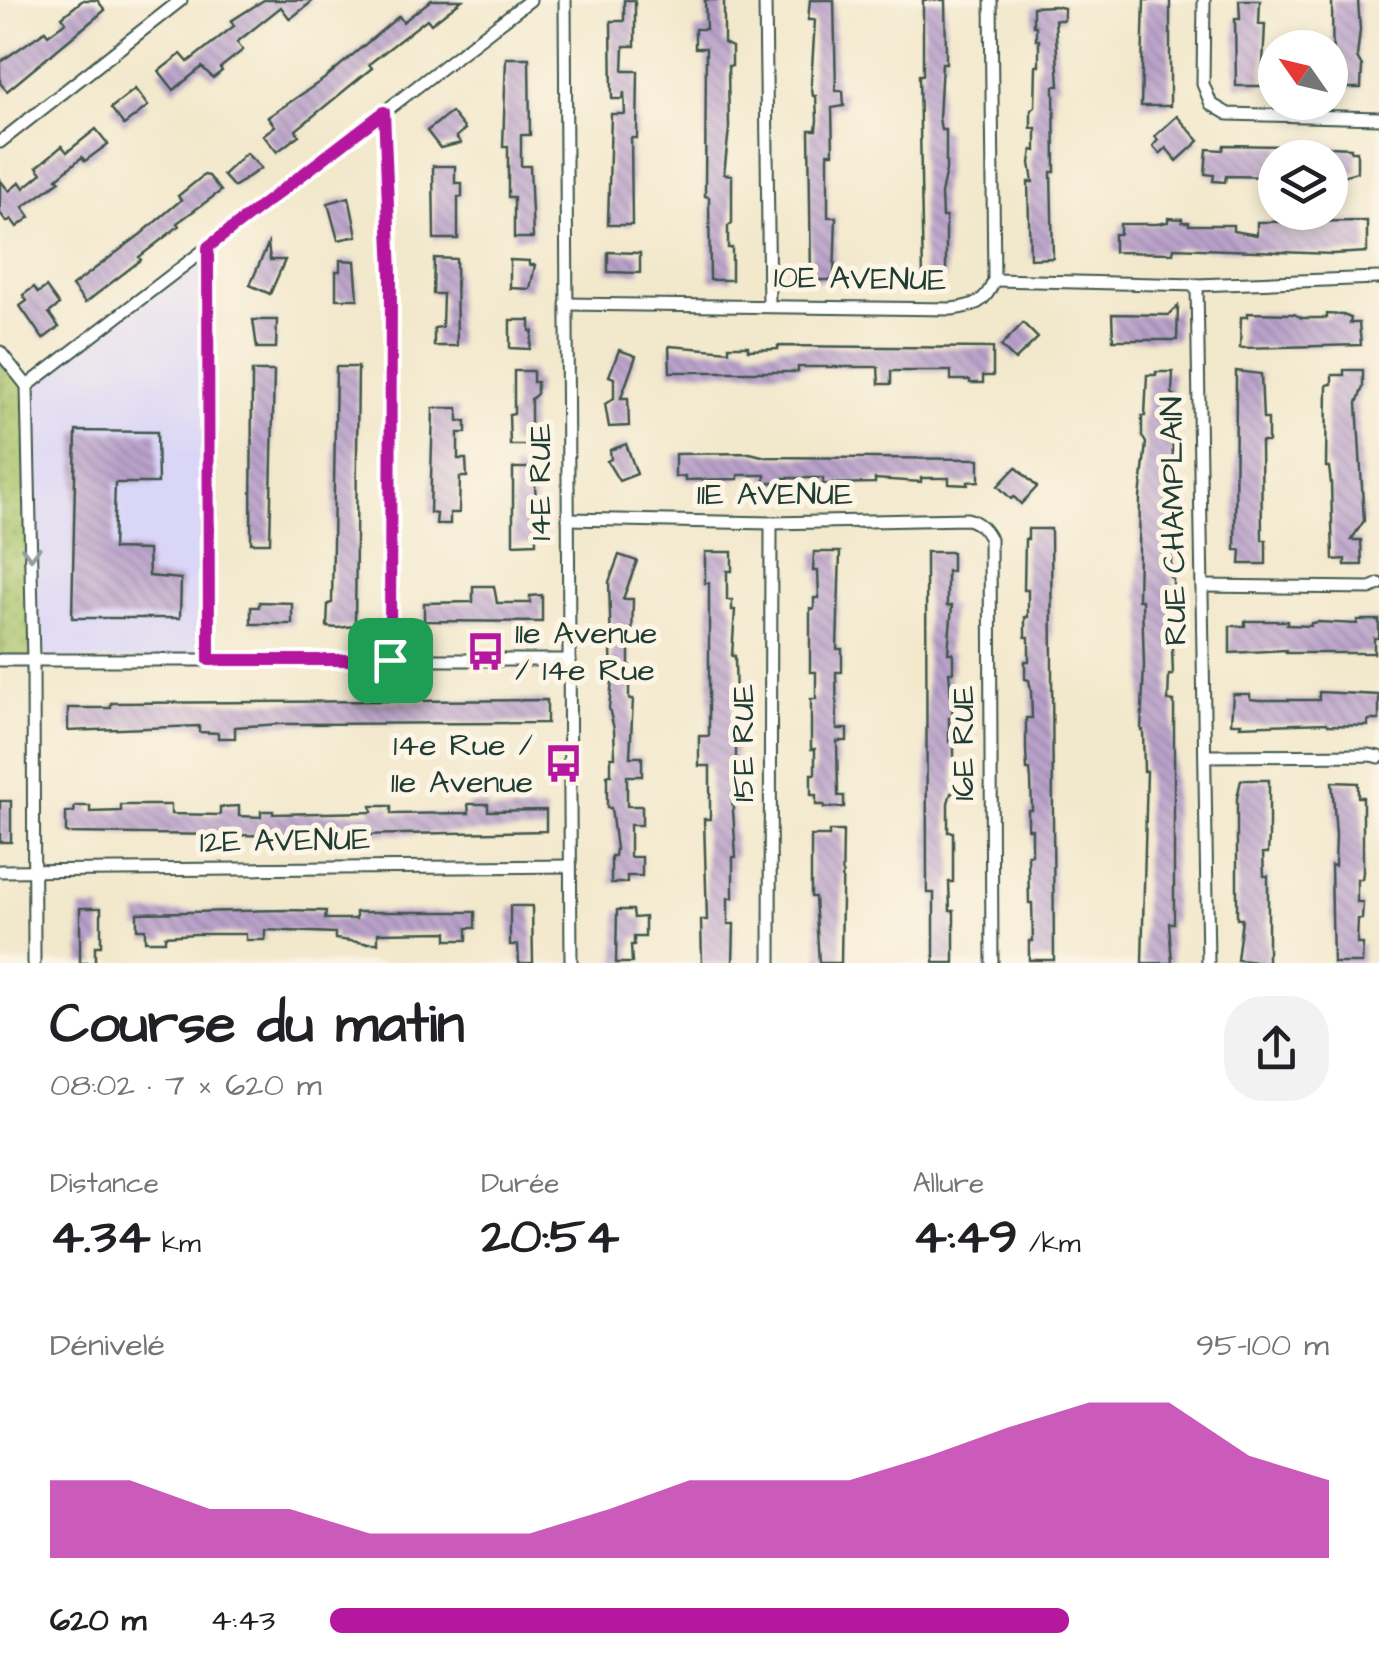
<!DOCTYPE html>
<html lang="fr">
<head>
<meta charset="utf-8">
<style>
	body { margin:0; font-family:"Architects Daughter",sans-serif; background:#f2f2f2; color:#202124; height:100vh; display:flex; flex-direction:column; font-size:38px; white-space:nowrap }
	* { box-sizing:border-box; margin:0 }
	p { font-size:32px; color:#757577 }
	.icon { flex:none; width:55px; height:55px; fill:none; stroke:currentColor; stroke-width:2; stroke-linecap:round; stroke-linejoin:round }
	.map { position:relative; height:963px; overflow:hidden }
	.details { display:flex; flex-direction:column; background:#fff; flex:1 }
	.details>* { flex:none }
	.needle { width:65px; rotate:304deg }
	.controls { position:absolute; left:1258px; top:30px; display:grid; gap:20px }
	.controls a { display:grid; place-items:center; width:90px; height:90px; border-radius:50%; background:#fff; box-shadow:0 5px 15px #0003; font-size:50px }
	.pin { position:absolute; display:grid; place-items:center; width:85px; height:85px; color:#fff; margin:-42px; border-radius:20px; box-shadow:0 5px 15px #0006 }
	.round { display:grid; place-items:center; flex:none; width:105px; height:105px; border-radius:40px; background:#f2f2f2 }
	.overview { display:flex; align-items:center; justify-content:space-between; height:170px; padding:0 50px }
	h1 { font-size:55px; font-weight:800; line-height:75px }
	.metrics { display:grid; grid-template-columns:repeat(3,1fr); gap:15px; height:170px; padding:10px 50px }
	.metrics div { display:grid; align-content:center }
	.metrics b { font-size:50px; font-weight:800 }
	.metrics small { font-size:28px; font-weight:400 }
	.metrics p { font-size:28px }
	.chart { height:280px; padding:20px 50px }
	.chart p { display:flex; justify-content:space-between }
	.chart svg { width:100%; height:180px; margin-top:10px; fill:#b5179e; opacity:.7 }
	ul { padding:0 50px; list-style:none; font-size:32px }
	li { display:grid; grid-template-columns:160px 120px 1fr; align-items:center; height:75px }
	li i { height:25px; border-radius:12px; background:#b5179e }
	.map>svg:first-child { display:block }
	.built { fill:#dad6f7 }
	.park { fill:url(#park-dots); stroke:#64804e; stroke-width:2.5 }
	.building { fill:url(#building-back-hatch) }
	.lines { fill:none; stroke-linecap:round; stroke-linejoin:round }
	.street-casing { stroke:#3f574b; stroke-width:15 }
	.street { stroke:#fff; stroke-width:11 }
	.oneway { stroke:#8f9e9a }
	.route-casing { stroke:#fff; stroke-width:20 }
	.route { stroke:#b5179e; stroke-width:12 }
	.labels { text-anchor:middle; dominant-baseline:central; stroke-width:10; stroke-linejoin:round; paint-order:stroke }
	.street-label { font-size:32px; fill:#1f3d34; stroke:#fcf5e5 }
	.poi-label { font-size:32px; fill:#1f3d34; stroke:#fcf5e5; text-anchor:start }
</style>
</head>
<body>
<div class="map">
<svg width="1379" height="963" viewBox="0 0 1379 963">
	<defs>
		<pattern id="park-dots" width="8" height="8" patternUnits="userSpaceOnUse" patternTransform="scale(2.5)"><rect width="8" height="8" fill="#a8c369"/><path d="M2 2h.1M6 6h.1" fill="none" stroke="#88a057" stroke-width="1.8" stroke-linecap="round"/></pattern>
		<pattern id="building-back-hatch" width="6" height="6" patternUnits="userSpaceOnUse" patternTransform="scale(2.5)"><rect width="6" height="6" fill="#baa2cb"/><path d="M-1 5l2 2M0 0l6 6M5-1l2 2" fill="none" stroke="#9785a6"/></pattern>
	</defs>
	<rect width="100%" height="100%" fill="#fcf5e5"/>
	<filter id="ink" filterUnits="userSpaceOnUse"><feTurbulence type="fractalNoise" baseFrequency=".01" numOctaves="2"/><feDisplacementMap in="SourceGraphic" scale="20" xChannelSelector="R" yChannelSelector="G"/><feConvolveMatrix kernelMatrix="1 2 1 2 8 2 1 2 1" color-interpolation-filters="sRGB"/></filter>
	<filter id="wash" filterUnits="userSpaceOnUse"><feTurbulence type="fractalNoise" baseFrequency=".0048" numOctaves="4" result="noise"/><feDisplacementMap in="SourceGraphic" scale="40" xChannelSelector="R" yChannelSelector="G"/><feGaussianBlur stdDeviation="2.25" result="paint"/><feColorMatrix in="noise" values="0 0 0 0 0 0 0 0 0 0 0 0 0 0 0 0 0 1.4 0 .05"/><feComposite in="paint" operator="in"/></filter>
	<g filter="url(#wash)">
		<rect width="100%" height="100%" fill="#f2e8cc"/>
		<path class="built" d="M207 247 209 660H33L27 386Z"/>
		<path class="park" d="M0 355 27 386 33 660H0Z"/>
		<g id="blocks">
			<g class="building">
				<path d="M83 0H97L105 10 7 91 0 83V62L45 31 48 35 66 22 62 17Z"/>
				<path d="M264 0H314L290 19 281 7 237 42 243 50 220 68 222 71 213 78 202 67 174 90 159 71 181 54 188 62 234 26 231 21Z"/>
				<path d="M431 0H462L431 24 427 19 369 64 372 68 296 130 299 135 277 152 263 135 275 126 268 117 324 79 399 16 403 22Z"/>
				<path d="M624 0H635V46H624L623 71H638L637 138H631L632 225H608L611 114H625L624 92 623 99H612L611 21H624Z"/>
				<path d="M705 0H724V43L732 47V66H728L729 129 724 174 732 175V223L728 226V248H732V280H710L709 197 705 196 706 48H695V29H706Z"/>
				<path d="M810 0H834L836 91H843L844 106 832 108 833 153H828V217H836L834 280H811L809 130H816L817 120 816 96H813L811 84 815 20H808Z"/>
				<path d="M923 0H945L946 54V63H942L939 118 941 130H946V170L941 194 942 217H946V279H923L919 75H923Z"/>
				<path d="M1144 0H1170V106H1141Z"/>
				<path d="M1239 0H1260L1259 24H1265L1262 86H1236L1235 19H1240Z"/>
				<path d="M1332 0H1358L1360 30 1357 57 1362 66 1361 88H1343V83L1333 82Z"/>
				<path d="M1055 6 1064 8V20H1055L1059 86H1054L1055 172H1051L1053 258 1030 259 1028 182H1033L1030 163 1032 150 1036 151V128H1031V110L1035 107 1036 66H1039V40H1036V26H1033V7Z"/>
				<path d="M506 58H529L530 135H521V166H530L533 238H514V197H508V147H503Z"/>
				<path d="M135 89 148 106 124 125 111 108Z"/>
				<path d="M451 112 465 129 456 137 461 143 440 148 427 131Z"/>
				<path d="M1177 116 1199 141 1177 161 1166 148 1160 154 1153 146 1158 140 1155 136Z"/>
				<path d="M96 129 108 144 85 161 82 157 57 178 60 181 23 207 30 217 17 227 11 219 7 222 0 213V180L9 191 20 182 24 188 42 173 37 167 62 146 67 152Z"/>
				<path d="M1224 145 1282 146V158H1275V177L1226 176 1225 182 1213 181 1214 175 1205 174 1207 149 1223 150Z"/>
				<path d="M1307 146 1351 148V151H1357V172L1339 177 1334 172V158H1307Z"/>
				<path d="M246 153 261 168 234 187 223 175Z"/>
				<path d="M433 166H455V183H462V197H458V239H434Z"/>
				<path d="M204 175 209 176 221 191 177 223 179 226 139 257 141 260 85 303 72 286 141 234 181 200 178 196Z"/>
				<path d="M349 197 357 236 338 240 328 203Z"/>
				<path d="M1168 218 1182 219V222H1189V225H1233V231L1257 235V222L1367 221V252L1333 254 1174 248 1173 253 1114 252V234H1120V224H1157L1168 222Z"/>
				<path d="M268 244 270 260H285L270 294 250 285Z"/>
				<path d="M608 252 640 253V273L608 272Z"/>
				<path d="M434 258 456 259 457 346H434V328L442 327 443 294H433Z"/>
				<path d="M340 260 355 261 358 299H336V271H340Z"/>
				<path d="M510 260 529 261V265H535L530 289 510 288Z"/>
				<path d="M34 287 38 293 46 287 59 305 49 313 59 327 43 339 20 306 27 301 23 295Z"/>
				<path d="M1178 306 1177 340H1113L1112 314 1169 315Z"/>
				<path d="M1247 313 1294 314 1302 318H1327V314L1343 315 1351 318 1350 323H1359L1361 345 1240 348 1241 317H1247Z"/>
				<path d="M253 320H277L276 348H257Z"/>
				<path d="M510 320H530V331H533L530 349 510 348Z"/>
				<path d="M1023 323 1038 338 1015 360 1001 346Z"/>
				<path d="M669 346 729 351V346H748V350L778 349V346L993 348V376H983V383H970V380H951V371H891V384H879L878 367H798V372H670Z"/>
				<path d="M619 350 636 356 621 398H628L629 426 609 427 605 404 614 398V378L609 376Z"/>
				<path d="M336 367H358L355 626 338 628 327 627 328 604 332 603Z"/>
				<path d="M1344 370H1363V387L1357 403 1364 521 1351 540H1361L1362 565H1345V559L1333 560 1331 483 1329 467H1326L1327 385 1332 384V375H1344Z"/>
				<path d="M252 371H274L270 543H251Z"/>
				<path d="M514 371H533V382H537V394L531 399V445H510L509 415 514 414Z"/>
				<path d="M1236 371 1261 374 1263 419H1268V442H1261L1262 540H1266V564H1240L1241 550H1235Z"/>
				<path d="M1156 372H1173L1172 393 1175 396 1172 399 1173 470 1167 471 1174 518 1170 577H1173V593H1170L1173 675H1169L1168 701H1174V923H1169L1172 963H1142L1147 771H1144L1143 730H1141L1144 666 1142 600H1138L1140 498 1146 443 1142 436V416H1145L1147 375H1156Z"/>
				<path d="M433 408H458V421H466V433H458V459H466L467 477H460L459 513H450V524H436L437 514 430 513Z"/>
				<path d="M76 431 157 432 158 483H115L113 549 148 550 149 576 181 579 180 618H72Z"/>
				<path d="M626 444 637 474 619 481 607 461 611 459 610 450Z"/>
				<path d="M750 453 766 457 979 459V481L968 482V485L949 484V478H921V482L875 479V483L823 484V478H784V483H765V475H738V479L685 480V476L675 477V454Z"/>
				<path d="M1016 467 1037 487 1021 504 1014 497 1011 499 998 486Z"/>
				<path d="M513 468H535L536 543 513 544Z"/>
				<path d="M1028 529H1051L1054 960H1029V941H1033L1032 903H1029L1028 855H1032V829H1028V810H1032L1031 780 1030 770H1027L1026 750V718H1032L1031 690 1029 680 1025 679V661H1029V637H1025V617H1028V590H1024L1025 539H1028Z"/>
				<path d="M705 552H732V571H727V600H732V610H735L732 656H735L736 706H732L731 746H736V794H732L736 857H733V898H728V924H734L733 963H702L701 920H707L704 819H710V766H699V736H709V583H705Z"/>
				<path d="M814 552H840L837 649H842V672H836L837 729H847V741H837L838 796H844V807L824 808V805H816V795H811V774H815V749H811V699H816V672H810V608L814 609V598H819L818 571H813Z"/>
				<path d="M926 552H952V571H947V606H952L948 653H953V672H949L953 718H949V742L954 743V793H951L948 803V832H953V882H949L950 911H954V963H934V893H927Z"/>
				<path d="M619 555 637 561 623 599H633L632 640H629V699H633L630 757H642V776H627V806H642V825H630V857H642V876H627V883H611V856H615L616 849 611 808H607V775H611V757H615L614 729 609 708 612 681 609 582Z"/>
				<path d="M473 586H494L497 603H530V596L542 595V622L424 621V603L473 602Z"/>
				<path d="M259 602 292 603V624H251V607H259Z"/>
				<path d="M1357 620H1379V638H1374V653H1286V650L1230 653V626H1245V621H1287V625L1311 626V623L1318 622 1357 624Z"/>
				<path d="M1319 692 1379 695V720H1368V726L1328 725 1327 723 1240 726 1241 723H1231L1233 694H1250V699L1258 700H1319Z"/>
				<path d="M547 700V723L280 724 235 727V738H218V733L199 732V726L68 731V708H111V703Z"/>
				<path d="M1241 780H1269V837L1268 853H1263L1264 876H1268V963L1237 960 1242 919H1237V798Z"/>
				<path d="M1332 782 1358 783V797H1363V872L1362 879H1357V902H1363L1362 919H1358L1357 944H1363L1362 963H1333L1331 865 1335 866 1336 835Z"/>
				<rect x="0" y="801" width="11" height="41"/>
				<path d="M468 804H488V811L546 810V831L310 836 66 833V812H74L75 806H90V812L121 811V805H171V814L220 815V807L239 806V816L261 817V811H273V814L372 812 371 806H391V814L469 813Z"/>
				<path d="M829 831H843L841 963H819L815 897H811V836H829Z"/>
				<path d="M510 906H532L533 963H519L518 945H510Z"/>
				<path d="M80 908H101V946H95V963H80Z"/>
				<path d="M286 910 326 911 325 919H356V912H475V928H467V940H447V932L378 933V943H365L335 939V933L265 930V940H246V934H196L165 936V941H145V929H137V913Z"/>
				<path d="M617 910H633L634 918 645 917V937H634V945H631L632 963H616Z"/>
			</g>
		</g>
	</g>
	<g filter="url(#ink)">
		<use href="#blocks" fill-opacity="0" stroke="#3f574b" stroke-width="2.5"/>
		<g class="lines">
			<defs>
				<g id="street">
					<path d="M565 0 571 963"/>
					<path d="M765 0 769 306"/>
					<path d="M1204 0 1203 84 1211 104 1228 114 1379 118"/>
					<path d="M384 112 391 275 390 660"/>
					<path d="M0 142 181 0"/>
					<path d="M207 247 209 660"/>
					<path d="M994 280 1197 285 1379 278"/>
					<path d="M1197 285 1208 963"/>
					<path d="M566 304 952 309C974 306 986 303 994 280L991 0"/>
					<path d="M0 352 27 386 33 660 34 963"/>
					<path d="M27 386 530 0"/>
					<path d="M568 519 771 523 967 519C979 522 985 529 990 539L992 963"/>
					<path d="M1203 586 1370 588 1379 584"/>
					<path d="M0 660H569"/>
					<path d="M1207 756 1370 755 1379 757"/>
					<path d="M0 871 570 866"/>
					<path d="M770 963 771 523"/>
				</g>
			</defs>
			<use href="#street" class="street-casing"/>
			<use href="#street" class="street"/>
		</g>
		<defs><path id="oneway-chevron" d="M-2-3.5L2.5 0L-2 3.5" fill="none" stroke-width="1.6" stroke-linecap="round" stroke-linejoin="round" transform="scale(2.5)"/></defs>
		<use class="oneway" href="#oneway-chevron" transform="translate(31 553) rotate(89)"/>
	</g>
	<g class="lines" filter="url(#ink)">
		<defs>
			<path id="route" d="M384 112 391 274 390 660H209L208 247Z"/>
		</defs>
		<use href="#route" class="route-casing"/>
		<use href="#route" class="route"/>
	</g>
	<defs>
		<symbol id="bus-bare" viewBox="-9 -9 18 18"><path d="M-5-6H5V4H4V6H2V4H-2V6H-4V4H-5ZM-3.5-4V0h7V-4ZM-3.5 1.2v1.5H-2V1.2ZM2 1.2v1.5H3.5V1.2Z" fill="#b5179e" stroke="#fcf5e5" stroke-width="2.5" paint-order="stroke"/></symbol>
	</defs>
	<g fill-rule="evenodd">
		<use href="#bus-bare" x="458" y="624" width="55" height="55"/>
		<use href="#bus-bare" x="536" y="736" width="55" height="55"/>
	</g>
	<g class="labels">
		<g class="street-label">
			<text transform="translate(860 279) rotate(1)">10E AVENUE</text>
			<text transform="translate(540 482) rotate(-90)">14E RUE</text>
			<text x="775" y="494">11E AVENUE</text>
			<text transform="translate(1174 521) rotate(-91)">RUE CHAMPLAIN</text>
			<text transform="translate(743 743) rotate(-90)">15E RUE</text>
			<text transform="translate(963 743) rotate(-90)">16E RUE</text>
			<text transform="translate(285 841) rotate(-1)">12E AVENUE</text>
		</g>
		<g class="poi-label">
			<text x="515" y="633">11e Avenue<tspan x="515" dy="37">/ 14e Rue</tspan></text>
			<text x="533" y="745" text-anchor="end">14e Rue /<tspan x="533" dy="37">11e Avenue</tspan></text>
		</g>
	</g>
</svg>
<div class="controls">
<a><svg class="needle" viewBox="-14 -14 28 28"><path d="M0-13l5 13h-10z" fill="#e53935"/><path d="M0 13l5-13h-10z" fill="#757577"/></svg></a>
<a><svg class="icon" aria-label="layers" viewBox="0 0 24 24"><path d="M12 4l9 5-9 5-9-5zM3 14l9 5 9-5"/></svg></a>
</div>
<div class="pin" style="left:390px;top:660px;background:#1e9e55"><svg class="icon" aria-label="arrive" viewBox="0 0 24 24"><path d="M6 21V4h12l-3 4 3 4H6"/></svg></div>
</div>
<section class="details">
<div class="overview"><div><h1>Course du matin</h1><p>08:02 · 7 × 620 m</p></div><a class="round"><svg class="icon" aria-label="share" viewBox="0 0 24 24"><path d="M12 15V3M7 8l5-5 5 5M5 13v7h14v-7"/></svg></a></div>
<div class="metrics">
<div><p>Distance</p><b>4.34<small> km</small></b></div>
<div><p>Durée</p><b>20:54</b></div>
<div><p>Allure</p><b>4:49<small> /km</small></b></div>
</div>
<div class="chart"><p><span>Dénivelé</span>95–100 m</p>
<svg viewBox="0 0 160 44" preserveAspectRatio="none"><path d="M0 44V25L10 25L20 32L30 32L40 38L50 38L60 38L70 32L80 25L90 25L100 25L110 19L120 12L130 6L140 6L150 19L160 25V44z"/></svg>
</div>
<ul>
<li><b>620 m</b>4:43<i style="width:74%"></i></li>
</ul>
</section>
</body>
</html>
